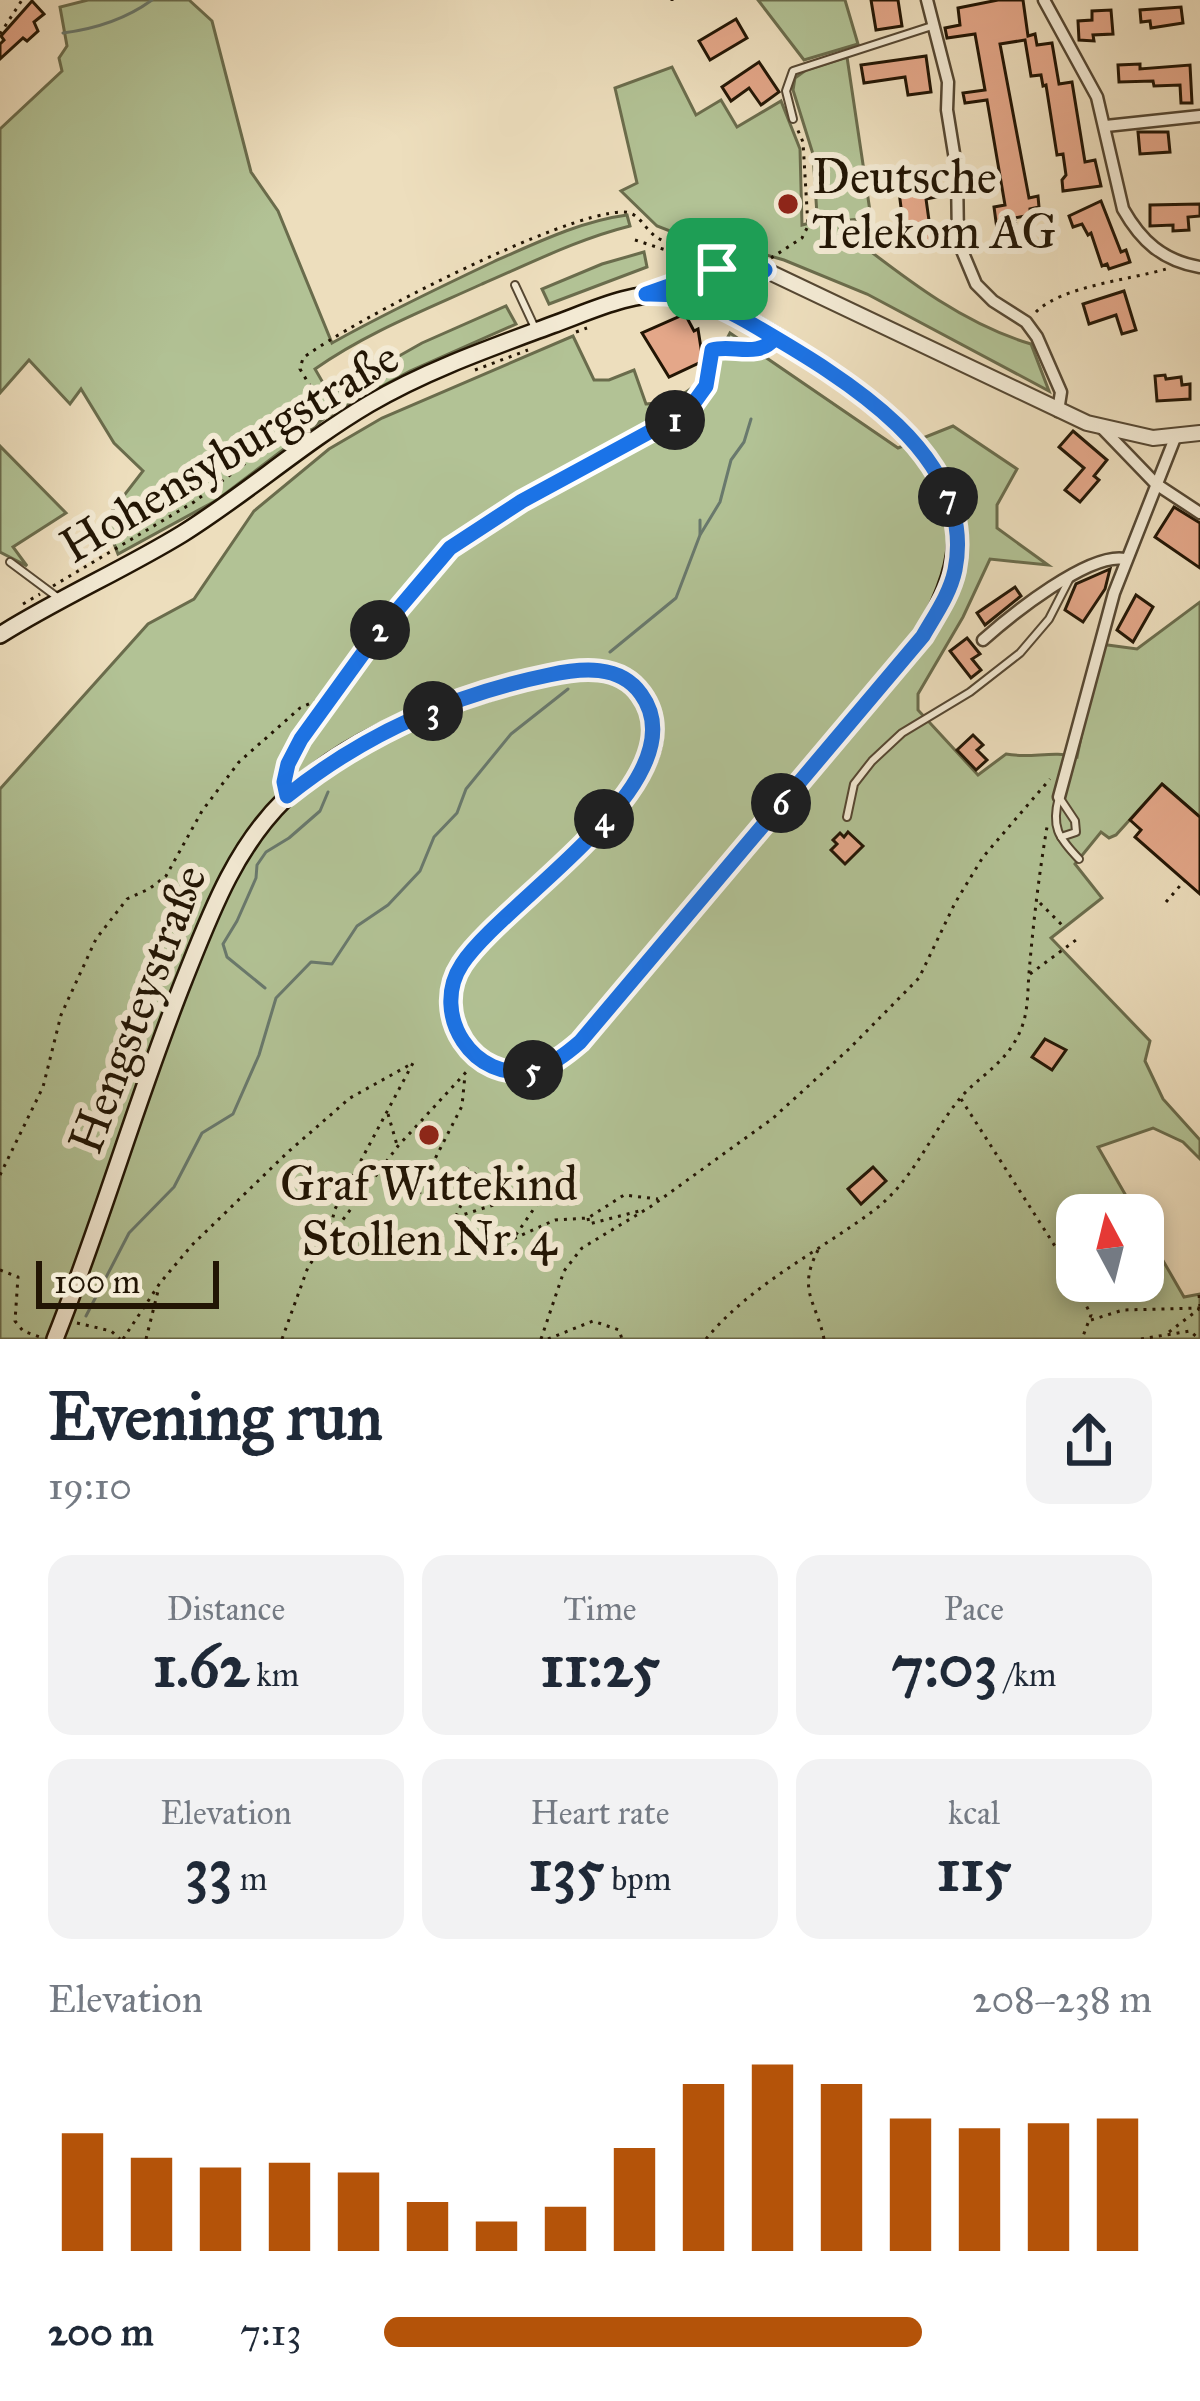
<!DOCTYPE html>
<html lang="en">
<head>
<meta charset="utf-8">
<style>
	body { margin:0; font-family:"IM FELL Great Primer",serif; background:#f2f2f3; color:#1f2937; height:100vh; display:flex; flex-direction:column; font-size:45px; white-space:nowrap }
	* { box-sizing:border-box; margin:0 }
	p { font-size:39px; color:#747a83 }
	.icon { flex:none; width:66px; height:66px; fill:none; stroke:currentColor; stroke-width:2; stroke-linecap:round; stroke-linejoin:round }
	.map { position:relative; height:1339px; overflow:hidden }
	.details { display:flex; flex-direction:column; background:#fff; flex:1 }
	.details>* { flex:none }
	.needle { width:78px; rotate:353deg }
	.controls { position:absolute; left:1056px; top:1194px; display:grid; gap:24px }
	.controls a { display:grid; place-items:center; width:108px; height:108px; border-radius:24px; background:#fff; box-shadow:0 6px 18px #0003; font-size:60px }
	.scale { position:absolute; left:36px; bottom:30px; width:183px; box-sizing:border-box; padding-left:12px; border:6px solid #221504; border-top:0; font-size:33px; line-height:42px; white-space:nowrap; color:#221504; -webkit-text-stroke:9px #f3ead4; paint-order:stroke }
	.pin { position:absolute; display:grid; place-items:center; width:102px; height:102px; color:#fff; margin:-51px; border-radius:24px; box-shadow:0 6px 18px #0006 }
	.km { position:absolute; width:60px; height:60px; margin:-30px; border-radius:50%; background:#222; color:#fff; font-size:33px; line-height:60px; text-align:center }
	.round { display:grid; place-items:center; flex:none; width:126px; height:126px; border-radius:24px; background:#f2f2f3 }
	.summary { display:flex; align-items:center; justify-content:space-between; height:204px; padding:0 48px }
	h1 { font-size:66px; font-weight:800; line-height:90px }
	.metrics { display:grid; grid-template-columns:repeat(3,1fr); gap:18px; height:204px; padding:12px 48px }
	.metrics div { display:grid; align-content:center; border-radius:24px; background:#f2f2f3; text-align:center }
	.metrics b { font-size:60px; font-weight:800 }
	.metrics small { font-size:33px; font-weight:400 }
	.metrics p { font-size:33px }
	.chart { height:336px; padding:24px 48px }
	.chart p { display:flex; justify-content:space-between }
	.chart svg { width:100%; height:216px; margin-top:12px; stroke:#b45309; stroke-width:6 }
	ul { padding:0 48px; list-style:none; font-size:39px }
	li { display:grid; grid-template-columns:192px 144px 1fr; align-items:center; height:90px }
	li i { height:30px; border-radius:15px; background:#b45309 }
	.map>svg:first-child { display:block }
	.green { fill:#b2c295; stroke:#6a6c4c; stroke-width:3 }
	.lines { fill:none; stroke-linecap:round; stroke-linejoin:round }
	.stream { stroke:#69796d; stroke-width:3 }
	.building { fill:#e4a789; stroke:#221504; stroke-width:3 }
	.service-casing { stroke:#554732; stroke-width:10 }
	.minor-casing { stroke:#554732; stroke-width:15 }
	.tertiary-casing { stroke:#554732; stroke-width:18 }
	.secondary-casing { stroke:#221504; stroke-width:20 }
	.path { stroke:#221504; stroke-width:3; stroke-dasharray:3 6; stroke-linecap:butt }
	.service { stroke:#f3ead4; stroke-width:6 }
	.minor { stroke:#f3ead4; stroke-width:10 }
	.tertiary { stroke:#f3ead4; stroke-width:14 }
	.secondary { stroke:#f3ead4; stroke-width:15 }
	.route-casing { stroke:#fff; stroke-width:24 }
	.route { stroke:#1a73e8; stroke-width:15 }
	.poi-dot { fill:#8f2418; stroke:#f3ead4; stroke-width:4.5 }
	.labels { text-anchor:middle; dominant-baseline:central; stroke-width:12; stroke-linejoin:round; paint-order:stroke }
	.poi-label { font-size:48px; fill:#221504; stroke:#f3ead4; text-anchor:start }
	.street-label { font-size:48px; fill:#221504; stroke:#f3ead4 }
</style>
</head>
<body>
<div class="map">
<svg width="1200" height="1339" viewBox="0 0 1200 1339">
	<rect width="100%" height="100%" fill="#eddebd"/>
	<filter id="stains"><feTurbulence type="fractalNoise" baseFrequency=".00167" numOctaves="4"/><feColorMatrix values="0 0 0 0 .2 0 0 0 0 .09 0 0 0 0 .02 0 0 0 .5 -.17"/></filter>
	<radialGradient id="worn" r=".72"><stop offset=".6" stop-color="#630" stop-opacity="0"/><stop offset="1" stop-color="#630" stop-opacity=".3"/></radialGradient>
	<g class="green">
		<path d="M88 0H189L212 21 251 172 278 211 332 343C384 314 438 288 493 262 536 243 581 221 627 215L630 226C578 239 531 263 482 284 425 310 366 333 315 369L330 395 422 343 506 306 516 324 410 371 326 417 217 500 118 554 105 520 143 471 114 443 81 389 70 404 29 360 0 393V129L62 71 59 58 67 46 60 7Z"/>
		<path d="M758 0H845L858 44 804 60Z"/>
		<path d="M847 57 871 218 841 221 840 228C900 274 958 322 1031 344L1049 391 867 294 784 260 735 246 693 240 657 226 621 191 637 183 615 88 672 67 696 115 721 100 737 127 781 101 800 149 802 225 814 222 817 215 813 154 793 90 795 78 806 70Z"/>
		<path d="M644 252 647 267 549 304 542 289 602 264Z"/>
		<path d="M730 333 898 448 953 426 1017 469 997 505V528L1048 565 990 559 963 617 918 694V710L978 775 1006 754C1030 759 1053 750 1077 757L1100 644 1137 649 1200 602V817L1162 784 1116 835 1109 838 1101 832 1075 864 1102 898 1051 938 1150 1041 1145 1061 1163 1099 1200 1140V1159L1183 1142 1153 1128 1098 1147 1137 1215H1077V1281H1143V1226L1184 1297 1200 1294V1339H0V789L148 624 194 599 254 511 329 449 382 418 573 336 594 380H609L634 370 646 404C693 402 710 372 730 333Z"/>
		<path d="M0 446 66 513 13 547 27 566 0 552Z"/>
	</g>
	<g class="lines">
		<g class="stream">
			<path d="M63 33C94 29 126 19 152 0"/>
			<path d="M700 534V520"/>
			<path d="M610 652 676 598 700 535 720 502 731 460 744 442 751 419"/>
			<path d="M265 988 227 957 223 944 237 921 256 878 257 865 266 852 289 838 320 811 328 792"/>
			<path d="M86 1316 129 1233 174 1187 202 1133 233 1114 259 1055 276 998 311 962 332 964 357 926 388 905 420 871 434 837 457 813 466 789 511 734 568 689"/>
		</g>
	</g>
	<g class="building">
		<path d="M871 0H898L902 26 876 30Z"/>
		<path d="M998 0H1023L1028 36 1035 34 1037 45 1052 43 1059 84 1072 82 1085 162 1095 160 1101 186 1063 191 1062 180 1066 175 1063 154 1057 155 1046 85 1043 86 1041 75 1031 76 1025 40 1000 44 1029 198 1038 196 1039 207 1030 209V215L1015 218 1016 226 997 229 994 207 1005 205 987 100 965 103 963 93 985 90 975 34 947 38 945 28 960 25 958 8Z"/>
		<path d="M32 1 44 14 34 22 38 31 27 41 23 38 0 59V44L4 40 1 36Z"/>
		<path d="M1181 7 1183 23 1151 28 1150 21 1141 22 1140 10Z"/>
		<path d="M1111 10 1113 34 1093 35 1094 41 1079 40 1078 21 1092 20V11Z"/>
		<path d="M736 19 747 38 710 60 699 41Z"/>
		<path d="M926 56 931 92 908 95 905 77 864 83 861 65Z"/>
		<path d="M759 62 779 92 761 105 749 88 731 101 722 87Z"/>
		<path d="M1140 64V69L1190 65 1192 103H1181L1180 85 1154 86 1153 81 1119 82 1118 65Z"/>
		<path d="M1138 132H1168L1170 152 1140 154Z"/>
		<path d="M922 171 923 180 933 178 936 197 926 199 933 249 914 251 913 239 905 240 897 175Z"/>
		<path d="M1101 201 1121 252 1126 250 1130 262 1109 269 1107 264 1102 266 1091 233 1088 235 1082 224 1073 227 1069 216Z"/>
		<path d="M1200 204V216L1188 217 1189 230 1173 231V225L1150 226V205Z"/>
		<path d="M1124 291 1136 330 1122 334 1116 315 1089 324 1083 304Z"/>
		<path d="M685 314 694 331 698 329 703 361 669 377 642 333Z"/>
		<path d="M1165 375 1166 379 1181 377 1182 385 1190 384V399L1157 401 1155 376Z"/>
		<path d="M1073 431 1107 460 1094 476 1099 480 1080 502 1065 490 1084 468 1059 447Z"/>
		<path d="M1174 507 1200 523V568L1155 537Z"/>
		<path d="M1110 569 1105 589 1083 622 1065 610 1076 584Z"/>
		<path d="M1015 587 1021 596 985 625 977 613Z"/>
		<path d="M1136 595 1153 607 1133 642 1117 630Z"/>
		<path d="M967 638 980 654 972 659 981 670 971 678 950 651Z"/>
		<path d="M973 735 983 745 977 750 987 760 976 770 957 750Z"/>
		<path d="M1162 784 1200 817V894L1135 837 1141 830 1130 820Z"/>
		<path d="M848 832 863 846 845 864 831 850 837 844 833 840 840 833 844 837Z"/>
		<path d="M1045 1039 1066 1050 1052 1070 1032 1057Z"/>
		<path d="M873 1167 886 1181 861 1204 848 1189Z"/>
	</g>
	<g class="lines">
		<defs>
			<g id="service">
				<path d="M793 119 786 91 793 71 932 26"/>
				<path d="M515 285 535 328"/>
				<path d="M540 491 688 411 706 386 712 350 762 349 775 338"/>
				<path d="M10 562 57 597"/>
				<path d="M1059 797C1051 827 1058 837 1079 859"/>
				<path d="M1059 797 1075 821 1076 832 1061 837"/>
				<path d="M847 817 854 784 872 761 902 733 970 692 1020 653 1049 619 1071 576"/>
			</g>
			<g id="minor">
				<path d="M927 0 948 82 947 110 957 172 958 241 976 284 993 301 1026 322 1037 337 1061 392 1058 411"/>
				<path d="M1044 0 1097 97 1123 209C1141 241 1163 261 1200 267"/>
				<path d="M1106 126 1200 116"/>
				<path d="M1102 428 1156 484 1200 513"/>
				<path d="M983 640C1011 615 1089 552 1125 559"/>
				<path d="M1059 797 1114 593 1175 438"/>
			</g>
			<g id="tertiary">
				<path d="M651 292 734 265 765 270 1087 423 1153 438 1200 433"/>
				<path d="M713 302 731 277 751 267"/>
				<path d="M728 310 742 287 765 270"/>
			</g>
			<path id="secondary" d="M0 635C59 598 123 570 182 534 246 494 303 443 369 404 425 371 490 348 552 325 591 311 631 291 674 294 733 297 853 385 897 426 972 495 970 552 923 636L580 1042C566 1054 551 1066 533 1070 472 1083 428 1012 463 962 506 902 655 805 654 732 654 717 646 702 638 689 595 653 540 676 492 691 417 713 341 743 285 799 234 849 210 915 184 980 137 1098 102 1221 55 1339"/>
		</defs>
		<use href="#service" class="service-casing"/>
		<use href="#minor" class="minor-casing"/>
		<use href="#tertiary" class="tertiary-casing"/>
		<use href="#secondary" class="secondary-casing"/>
		<g class="path">
			<path d="M672 0V1"/>
			<path d="M0 34 22 0"/>
			<path d="M635 240 672 252 693 251"/>
			<path d="M771 258 802 238 808 226 803 142 796 126"/>
			<path d="M1036 312C1062 286 1129 280 1166 269"/>
			<path d="M576 332 587 328"/>
			<path d="M475 370 528 350"/>
			<path d="M53 586 194 502 315 411 318 399 300 369 303 358C353 320 563 213 622 212 640 211 644 230 658 238 673 247 693 251 710 259"/>
			<path d="M23 604 40 594"/>
			<path d="M284 780 301 739 377 634 430 570 450 548 533 495"/>
			<path d="M1166 902 1185 880"/>
			<path d="M1040 903 1064 927"/>
			<path d="M1030 974 1076 940"/>
			<path d="M961 1099 1060 1254 1091 1315 1082 1339"/>
			<path d="M388 1114 397 1145"/>
			<path d="M0 1175 43 1087 61 1015 96 939 127 899 149 889 166 876 202 811 239 762 300 708 338 691"/>
			<path d="M456 1216 475 1174 466 1168 417 1194 462 1106 465 1075"/>
			<path d="M456 1217 549 1187 513 1239 555 1220 588 1218 624 1195 658 1199"/>
			<path d="M588 1218 589 1224 643 1210"/>
			<path d="M818 1250C797 1291 816 1300 824 1339"/>
			<path d="M0 1270 18 1277 15 1321 23 1331 43 1338"/>
			<path d="M1199 1295 1200 1306"/>
			<path d="M1091 1320 1123 1310 1200 1308"/>
			<path d="M77 1323 111 1331 120 1339"/>
			<path d="M1169 1332 1199 1309"/>
			<path d="M123 1339 160 1283 192 1245 288 1152 350 1098 413 1063 335 1209 327 1241 398 1146 469 1069"/>
			<path d="M146 1339 158 1291"/>
			<path d="M282 1339 308 1267 326 1242"/>
			<path d="M541 1339 564 1271 582 1248 650 1207 772 1119 849 1049 919 978 955 903 983 857 1050 779"/>
			<path d="M548 1339 593 1321 619 1330 622 1339"/>
			<path d="M706 1339C750 1285 818 1252 873 1211 912 1182 928 1139 957 1102 974 1080 999 1068 1014 1043 1029 1019 1027 999 1029 973 1033 925 1039 874 1047 827"/>
			<path d="M1141 1339 1190 1331 1199 1339"/>
		</g>
		<use href="#service" class="service"/>
		<use href="#minor" class="minor"/>
		<use href="#tertiary" class="tertiary"/>
		<use href="#secondary" class="secondary"/>
	</g>
	<g class="lines">
		<defs>
			<path id="route" d="M717 269 646 294C702 293 728 310 775 338 757 359 734 344 712 350L706 386 688 411 522 501 450 548 377 634 301 739 288 764 284 782 287 796C364 734 452 695 549 675 581 668 620 664 641 694 703 779 503 901 462 964 429 1014 474 1084 533 1070 552 1065 566 1054 580 1042L923 636C935 615 950 594 955 570 980 444 816 363 728 310L742 286 765 270 734 265 717 269"/>
		</defs>
		<use href="#route" class="route-casing"/>
		<use href="#route" class="route"/>
	</g>
	<g class="poi-dot">
		<circle cx="788" cy="204" r="12"/>
		<circle cx="429" cy="1135" r="12"/>
	</g>
	<g class="labels">
		<g class="poi-label">
			<text x="812" y="176">Deutsche<tspan x="812" dy="55">Telekom AG</tspan></text>
			<text x="429" y="1183" text-anchor="middle">Graf Wittekind<tspan x="429" dy="55">Stollen Nr. 4</tspan></text>
		</g>
		<g class="street-label">
			<text transform="translate(229 451) rotate(-31)">Hohensyburgstraße</text>
			<text transform="translate(137 1009) rotate(-69)">Hengsteystraße</text>
		</g>
	</g>
	<rect width="100%" height="100%" filter="url(#stains)"/>
	<rect width="100%" height="100%" fill="url(#worn)"/>
</svg>
<div class="controls">
<a><svg class="needle" viewBox="-14 -14 28 28"><path d="M0-13l5 13h-10z" fill="#e53935"/><path d="M0 13l5-13h-10z" fill="#747a83"/></svg></a>
</div>
<div class="scale">100 m</div>
<div class="pin" style="left:717px;top:269px;background:#1e9e55"><svg class="icon" aria-label="arrive" viewBox="0 0 24 24"><path d="M6 21V4h12l-3 4 3 4H6"/></svg></div>
<b class="km" style="left:675px;top:420px">1</b>
<b class="km" style="left:380px;top:630px">2</b>
<b class="km" style="left:433px;top:711px">3</b>
<b class="km" style="left:604px;top:819px">4</b>
<b class="km" style="left:533px;top:1070px">5</b>
<b class="km" style="left:781px;top:803px">6</b>
<b class="km" style="left:948px;top:497px">7</b>
</div>
<section class="details">
<div class="summary"><div><h1>Evening run</h1><p>19:10</p></div><a class="round"><svg class="icon" aria-label="share" viewBox="0 0 24 24"><path d="M12 15V3M7 8l5-5 5 5M5 13v7h14v-7"/></svg></a></div>
<div class="metrics">
<div><p>Distance</p><b>1.62<small> km</small></b></div>
<div><p>Time</p><b>11:25</b></div>
<div><p>Pace</p><b>7:03<small> /km</small></b></div>
</div>
<div class="metrics">
<div><p>Elevation</p><b>33<small> m</small></b></div>
<div><p>Heart rate</p><b>135<small> bpm</small></b></div>
<div><p>kcal</p><b>115</b></div>
</div>
<div class="chart"><p><span>Elevation</span>208–238 m</p>
<svg viewBox="0 0 160 44" preserveAspectRatio="none"><path d="M5 44V20M15 44V25M25 44V27M35 44V26M45 44V28M55 44V34M65 44V38M75 44V35M85 44V23M95 44V10M105 44V6M115 44V10M125 44V17M135 44V19M145 44V18M155 44V17"/></svg>
</div>
<ul>
<li><b>200 m</b>7:13<i style="width:70%"></i></li>
</ul>
</section>
</body>
</html>
